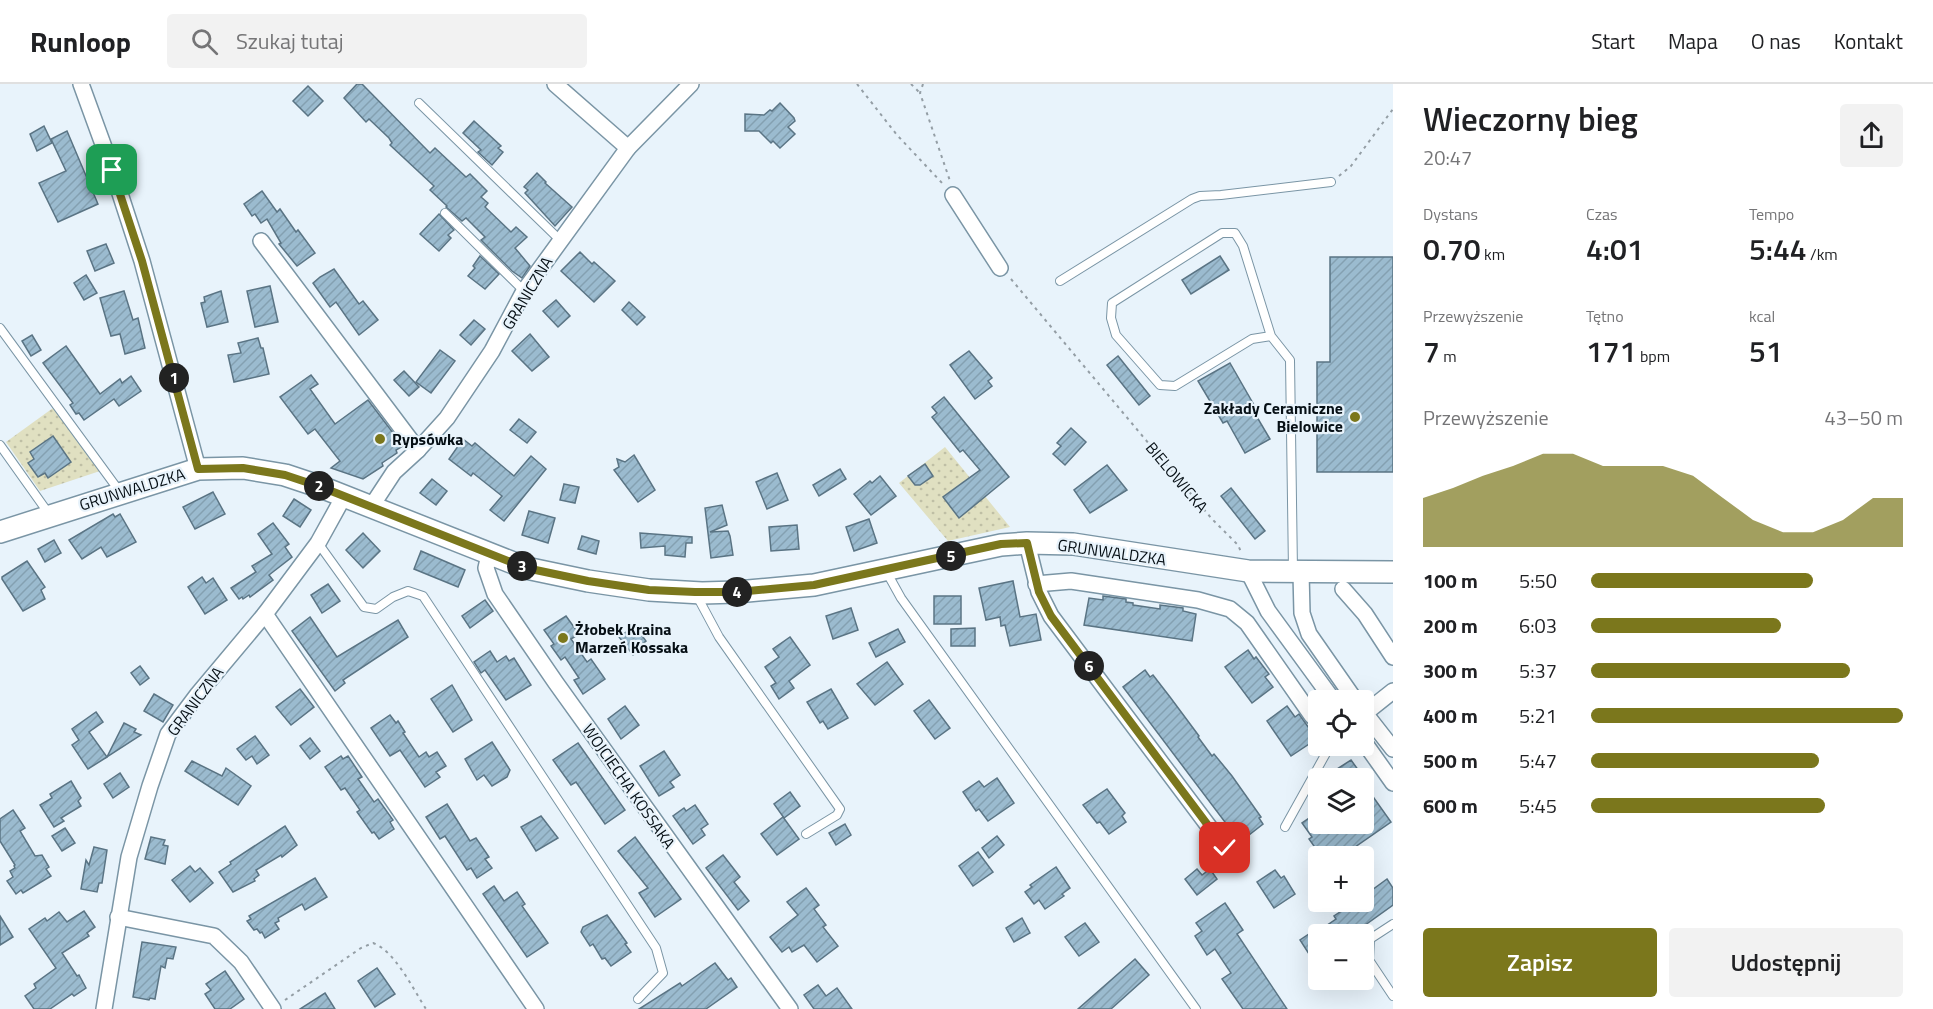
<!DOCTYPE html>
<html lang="pl">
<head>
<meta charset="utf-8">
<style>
	body { margin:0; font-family:"Titillium Web",sans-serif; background:#f2f2f2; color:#202124; height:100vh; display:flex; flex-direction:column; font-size:22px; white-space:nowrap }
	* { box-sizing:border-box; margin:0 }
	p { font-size:20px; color:#757577 }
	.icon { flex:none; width:33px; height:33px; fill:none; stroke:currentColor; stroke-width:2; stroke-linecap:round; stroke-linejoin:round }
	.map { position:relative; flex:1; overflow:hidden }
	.details { display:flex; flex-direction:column; background:#fff; width:540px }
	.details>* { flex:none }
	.controls { position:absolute; left:1308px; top:606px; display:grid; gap:12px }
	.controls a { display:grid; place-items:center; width:66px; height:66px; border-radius:6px; background:#fff; box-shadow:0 6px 24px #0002; font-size:30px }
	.pin { position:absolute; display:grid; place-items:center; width:51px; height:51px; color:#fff; margin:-26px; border-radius:12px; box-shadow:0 3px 9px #0006 }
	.km { position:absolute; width:30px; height:30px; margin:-15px; border-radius:50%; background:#222; color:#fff; font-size:16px; line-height:30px; text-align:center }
	.round { display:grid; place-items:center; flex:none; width:63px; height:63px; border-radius:6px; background:#f2f2f2 }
	.headline { display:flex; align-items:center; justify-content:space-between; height:102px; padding:0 30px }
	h1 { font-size:33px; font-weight:600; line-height:45px }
	.metrics { display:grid; grid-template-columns:repeat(3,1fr); gap:9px; height:102px; padding:6px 30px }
	.metrics div { display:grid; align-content:center }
	.metrics b { font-size:30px; font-weight:600 }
	.metrics small { font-size:16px; font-weight:400 }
	.metrics p { font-size:16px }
	.chart { height:168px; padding:12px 30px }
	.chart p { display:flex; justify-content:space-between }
	.chart svg { width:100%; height:108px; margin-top:6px; fill:#7b771c; opacity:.7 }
	.button { display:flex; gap:12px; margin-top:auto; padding:12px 30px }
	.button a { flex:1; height:69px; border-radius:6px; background:#7b771c; color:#fff; font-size:24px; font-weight:600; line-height:69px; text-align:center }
	.button a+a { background:#f2f2f2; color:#202124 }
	ul { padding:0 30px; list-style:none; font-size:20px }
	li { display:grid; grid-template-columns:96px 72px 1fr; align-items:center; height:45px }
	li i { height:15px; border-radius:8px; background:#7b771c }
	header { display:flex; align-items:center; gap:36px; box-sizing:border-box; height:84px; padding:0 30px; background:#fff; border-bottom:2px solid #e0e0e0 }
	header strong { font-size:28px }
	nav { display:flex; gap:33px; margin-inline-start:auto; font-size:21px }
	.search { width:420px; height:54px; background:#f2f2f2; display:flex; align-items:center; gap:15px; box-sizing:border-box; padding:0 21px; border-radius:6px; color:#757577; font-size:22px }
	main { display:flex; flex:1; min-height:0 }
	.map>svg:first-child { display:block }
	.garden { fill:url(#garden-dots) }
	.building { fill:url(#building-hatch); stroke:#5a7484; stroke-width:1.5 }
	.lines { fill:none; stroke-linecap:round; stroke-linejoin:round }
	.lane-casing { stroke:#7a95a5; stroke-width:10 }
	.street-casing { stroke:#7a95a5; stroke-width:18 }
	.secondary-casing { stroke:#7a95a5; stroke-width:24 }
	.path { stroke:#949ea5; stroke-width:2; stroke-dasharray:3 4.5; stroke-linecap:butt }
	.lane { stroke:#fff; stroke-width:8 }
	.street { stroke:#fff; stroke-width:15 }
	.secondary { stroke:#fff; stroke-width:21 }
	.route-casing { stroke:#fff; stroke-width:12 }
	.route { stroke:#7b771c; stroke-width:8 }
	.poi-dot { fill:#7b771c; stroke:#e8f3fb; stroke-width:2 }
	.labels { text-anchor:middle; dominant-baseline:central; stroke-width:4.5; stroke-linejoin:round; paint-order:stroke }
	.street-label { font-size:16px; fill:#060f15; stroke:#e8f3fb }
	.poi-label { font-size:16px; font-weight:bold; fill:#060f15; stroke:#e8f3fb; text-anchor:start }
</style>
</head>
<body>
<header>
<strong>Runloop</strong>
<div class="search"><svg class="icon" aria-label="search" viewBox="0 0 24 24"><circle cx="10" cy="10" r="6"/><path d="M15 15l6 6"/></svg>Szukaj tutaj</div>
<nav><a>Start</a><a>Mapa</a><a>O nas</a><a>Kontakt</a></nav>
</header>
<main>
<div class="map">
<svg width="1393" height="925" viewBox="0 0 1393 925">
	<defs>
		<pattern id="garden-dots" width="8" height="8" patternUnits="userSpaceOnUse" patternTransform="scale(1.5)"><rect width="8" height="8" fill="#e0e0c1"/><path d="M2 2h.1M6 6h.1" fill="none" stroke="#bfbfa5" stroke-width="1.8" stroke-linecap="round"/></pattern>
		<pattern id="building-hatch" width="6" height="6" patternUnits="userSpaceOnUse" patternTransform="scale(1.5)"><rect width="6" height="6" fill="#9bbbcf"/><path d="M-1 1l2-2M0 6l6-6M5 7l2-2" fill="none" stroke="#84a0b1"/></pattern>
	</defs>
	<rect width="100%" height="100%" fill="#e8f3fb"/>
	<g class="garden">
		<path d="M53 324 100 387 40 407 6 358Z"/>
		<path d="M945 363 1010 443 948 457 899 399Z"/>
	</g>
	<g class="building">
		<path d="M357 0H362L430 69 435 64 466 93 470 90 487 107 481 113 488 119 485 123 511 148 516 143 527 153 515 164 530 182 522 194 512 187 481 156 485 153 466 134 462 137 446 123 447 122 430 106 434 102 390 61 392 59 389 54 369 35 366 38 344 14Z"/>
		<path d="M308 2 323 17 308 32 293 17Z"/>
		<path d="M780 19 794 34 795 37 788 43 795 50 780 64 773 57 771 59 759 47H745V30L764 31 770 26 772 27Z"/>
		<path d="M474 37 501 62 498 64 503 68 492 81 478 68 481 66 463 49Z"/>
		<path d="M44 42 52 59 37 67 30 50Z"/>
		<path d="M67 47 98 120 58 138 39 99 66 87 51 55Z"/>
		<path d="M537 89 546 98 545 99 572 123 555 142 525 109 528 106 524 103Z"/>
		<path d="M262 107 277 128 280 125 296 148 298 146 315 169 297 182 279 160 281 159 267 135 261 139 255 130 252 132 244 120Z"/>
		<path d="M439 130 454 146 448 151 451 154 439 167 420 150Z"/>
		<path d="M106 160 114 179 95 187 87 167Z"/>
		<path d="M580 168 592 180 594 178 615 197 594 218 561 187Z"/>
		<path d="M480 172 499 190 485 205 468 192 475 184 473 182Z"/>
		<path d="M1220 172 1229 186 1191 210 1182 196Z"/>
		<path d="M1330 173H1393V388H1317V278H1330Z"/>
		<path d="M334 185 359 220 363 217 378 236 359 251 336 218 330 223 313 199 320 193Z"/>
		<path d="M86 191 97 209 84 216 74 199Z"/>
		<path d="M270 202 278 238 255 243 247 207Z"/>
		<path d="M124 207 133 236 138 234 145 264 125 270 120 250 111 252 100 214Z"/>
		<path d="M221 207 228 238 207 243 201 219 205 218 204 213Z"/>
		<path d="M556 216 570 232 558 243 543 227Z"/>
		<path d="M629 218 645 233 637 241 622 226Z"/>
		<path d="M474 236 485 245 471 261 460 251Z"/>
		<path d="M530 250 549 273 532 287 512 267Z"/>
		<path d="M32 251 41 266 31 272 22 257Z"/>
		<path d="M258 254 261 264H263L269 290 234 298 228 271 241 269 238 259Z"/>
		<path d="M66 262 100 310 120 295 122 299 131 292 141 307 119 322 114 315 84 336 79 329 76 330 70 321 73 319 43 279Z"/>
		<path d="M440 266 455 277 431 309 416 298Z"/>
		<path d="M969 267 992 294 988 297 992 302 975 315 950 281Z"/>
		<path d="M1118 272 1150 312 1139 321 1107 281Z"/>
		<path d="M1230 279 1254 321 1251 323 1270 355 1245 369 1227 337 1223 339 1198 297Z"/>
		<path d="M404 287 419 303 409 312 394 296Z"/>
		<path d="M311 291 318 300 310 305 335 340 368 316 403 362 396 366 397 369 382 379 383 382 363 395 331 384 340 377 315 345 308 350 280 313Z"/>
		<path d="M944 313 1009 393 959 434 943 413 980 386 963 366 960 368 932 333 937 329 932 323Z"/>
		<path d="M519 335 536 348 527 359 510 346Z"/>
		<path d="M1071 344 1086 358 1065 381 1053 370 1061 362 1057 359Z"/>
		<path d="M53 352 71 378 48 394 45 389 38 393 28 379 34 375 30 368Z"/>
		<path d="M463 355 472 362 475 359 514 392 531 372 546 385 504 437 490 426 502 412 473 389 471 392 449 375Z"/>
		<path d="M634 371 655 406 638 418 614 386 619 383 617 375 625 378Z"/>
		<path d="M925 380 933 392 920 401H915L908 392Z"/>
		<path d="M1107 381 1127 406 1090 429 1074 406Z"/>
		<path d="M840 385 846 395 819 412 813 401Z"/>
		<path d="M777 389 788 416 767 425 756 398Z"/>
		<path d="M880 392 896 412 871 431 854 410 870 397 872 399Z"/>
		<path d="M432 395 447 407 436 421 420 409Z"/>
		<path d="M564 400 579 403 575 419 560 416Z"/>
		<path d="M1231 404 1265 447 1255 455 1221 412Z"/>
		<path d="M213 408 225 430 195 445 183 423Z"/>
		<path d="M294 415 311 426 300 443 283 432Z"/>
		<path d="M722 421 727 441 710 448 728 447 730 452 733 471 711 474 705 424Z"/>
		<path d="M529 427 555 434 548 459 522 451Z"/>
		<path d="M113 430 115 433 120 430 136 458 107 473 101 463 82 475 69 456Z"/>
		<path d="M869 435 877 459 854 467 846 443Z"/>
		<path d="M273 439 289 460 285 463 292 473 269 491 273 496 250 513 249 511 243 515 242 513 239 515 231 504 256 488 252 482 272 470 258 450Z"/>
		<path d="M797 441 799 465 771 467 769 443Z"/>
		<path d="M363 449 380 467 363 484 346 466Z"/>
		<path d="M640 449 692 453V459H686L685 473 665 471V462L641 464Z"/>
		<path d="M582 452 599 457 596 470 578 465Z"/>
		<path d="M54 456 61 469 45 478 38 465Z"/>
		<path d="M421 467 465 486 458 503 414 485Z"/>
		<path d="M27 477 45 503 41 506 45 515 23 527 2 495V493Z"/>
		<path d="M202 493 206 499 213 494 227 516 205 530 188 503Z"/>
		<path d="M1013 497 1020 533 1036 530 1041 556 1010 562 1005 541 1001 542 1000 533 986 536 979 504Z"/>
		<path d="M328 500 340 517 322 529 311 511Z"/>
		<rect x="934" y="512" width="27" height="28"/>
		<path d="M1103 512 1126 515V518L1133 519V521L1160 525V521L1183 524V527L1196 530 1192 557 1084 541 1089 514 1103 516Z"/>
		<path d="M485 516 493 527 470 544 462 532Z"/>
		<path d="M851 524 858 546 833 555 826 532Z"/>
		<path d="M566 532 579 550 571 555 587 578 591 575 605 595 583 610 574 596 579 594 565 573 561 576 551 562 554 560 544 546Z"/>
		<path d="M310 533 337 573 398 536 408 553 343 596 345 599 335 607 292 547Z"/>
		<path d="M635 542 646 557 641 561 643 564 633 571 619 553Z"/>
		<path d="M975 544V562H951V545Z"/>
		<path d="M898 545 905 558 876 573 869 559Z"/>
		<path d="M790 553 810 581 789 597 794 604 779 615 771 602 776 599 765 583 779 573 773 565Z"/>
		<path d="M1248 566 1254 575 1256 573 1269 590 1265 593 1273 603 1252 619 1225 583Z"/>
		<path d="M490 567 497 578 506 572 509 577 514 574 531 601 506 616 485 586 481 589 474 578Z"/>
		<path d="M887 578 903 600 875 621 857 600Z"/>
		<path d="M140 582 149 594 140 601 131 589Z"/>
		<path d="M1145 586 1150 593 1153 591 1170 613 1199 652 1198 653 1212 672 1214 670 1232 692 1261 733 1259 734 1263 740 1240 758 1123 603Z"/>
		<path d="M452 601 472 636 453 648 431 615Z"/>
		<path d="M300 605 314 623 291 641 276 623Z"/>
		<path d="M831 605 848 634 828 645 823 637 820 639 807 618Z"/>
		<path d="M154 610 173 621 163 638 144 627Z"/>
		<path d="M929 616 950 644 935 655 914 627Z"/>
		<path d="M625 622 639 641 621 655 608 635Z"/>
		<path d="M1287 622 1295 633 1299 630 1311 647 1310 648 1315 656 1291 672 1267 637Z"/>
		<path d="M96 628 103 638 89 648 107 673 88 685 72 661 79 656 72 645Z"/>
		<path d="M390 631 396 639 398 637 405 648 403 649 419 673 426 668 429 673 437 668 446 682 436 688 440 693 425 703 400 666 390 672 371 644Z"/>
		<path d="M124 639 136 645 134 648 141 651 107 673Z"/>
		<path d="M255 652 269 671 257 680 252 672 246 676 237 665Z"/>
		<path d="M310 654 320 667 310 675 300 662Z"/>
		<path d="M492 658 510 686 507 693 492 702 484 691 477 696 465 675Z"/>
		<path d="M578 659 625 726 605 740 576 698 571 701 553 676Z"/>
		<path d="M664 667 680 691 670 698 674 703 659 712 640 682Z"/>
		<path d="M341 672 343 675 348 672 362 693 358 695 374 718 378 715 393 736 390 738 394 745 379 755 374 748 372 749 357 728 360 726 345 704 341 706 325 683Z"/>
		<path d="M1351 676 1364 694H1323Z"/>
		<path d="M192 677 222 692 226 684 251 702 238 721 185 687Z"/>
		<path d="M120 689 129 703 113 714 104 700Z"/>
		<path d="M997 694 1014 719 988 737 979 725 976 727 963 708 979 697 984 703Z"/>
		<path d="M71 697 81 714 78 717 81 722 61 734 64 737 54 743 40 721 52 714 50 710Z"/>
		<path d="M1364 700 1391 738 1342 772H1321L1309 755 1312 753 1302 739 1318 728V740H1364Z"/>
		<path d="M1107 705 1125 729 1122 732 1126 738 1109 750 1100 738 1097 739 1083 721Z"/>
		<path d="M790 708 800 722 784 734 774 720Z"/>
		<path d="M447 720 470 757 476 754 489 773 485 775 492 784 477 794 471 784 467 786 445 752 440 755 426 733Z"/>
		<path d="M695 721 708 740 701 745 705 751 693 760 673 732 684 724 686 727Z"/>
		<path d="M13 726 25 744 20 747 35 772 42 771 49 783 46 785 51 792 23 809 21 806 16 810 7 797 13 793 10 787 15 784 14 782 15 781 0 757V735Z"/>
		<path d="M541 732 558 754 536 767 521 743Z"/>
		<path d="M783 733 799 755 777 771 761 750Z"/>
		<path d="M845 740 851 751 836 761 829 749Z"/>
		<path d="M285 742 297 761 282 773 281 771 256 786 259 791 254 795 255 797 233 808 219 788 231 780 230 778Z"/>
		<path d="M65 744 75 759 62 767 52 752Z"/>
		<path d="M997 752 1004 761 989 774 982 764Z"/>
		<path d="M151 753 165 756 163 761 168 762 165 780 145 775Z"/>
		<path d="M635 753 681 815 655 833 639 809 648 804 618 767Z"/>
		<path d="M94 763 107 766 102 799H99L97 808 81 805 86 776 89 781Z"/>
		<path d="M978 768 993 788 973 802 959 782Z"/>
		<path d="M723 771 740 793 734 798 749 817 738 826 706 784Z"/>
		<path d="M190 782 195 788 200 784 213 799 190 818 172 796Z"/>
		<path d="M1056 783 1070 804 1062 810 1064 812 1045 825 1039 816 1034 820 1025 808 1032 803 1030 801Z"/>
		<path d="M1197 785 1202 791 1210 785 1217 795 1197 811 1185 795Z"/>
		<path d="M1275 786 1281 794 1284 792 1295 810 1274 824 1257 798Z"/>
		<path d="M315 794 327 813 305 826 302 820 278 834 279 837 275 839 279 845 265 854 262 848 260 849 257 845 254 846 247 837 251 835 249 832Z"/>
		<path d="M1387 795 1393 804V821L1354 849 1351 845 1344 850H1318V884L1300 856 1309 850 1311 852 1336 835 1334 832 1355 818H1364V812Z"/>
		<path d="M494 802 504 817 517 808 525 820 522 822 548 859 527 873 483 810Z"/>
		<path d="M806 804 819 821 814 825 826 841 823 843 838 862 817 878 804 861 792 868 789 863 782 868 770 853 798 831 787 818Z"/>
		<path d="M1225 819 1243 846 1237 850 1287 925H1243L1222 895 1231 889 1215 865 1207 871 1195 852 1202 847 1196 839Z"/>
		<path d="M84 827 95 843 87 849 89 852 62 869 77 892 79 891 86 904 74 912 72 910 50 925H34L25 912 36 904 34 900 56 884 29 845 45 834 47 837 59 828 67 838Z"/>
		<path d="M607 831 627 859 625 860 631 868 611 882 605 874 602 875 593 860 590 862 581 848 583 843Z"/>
		<path d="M0 832 13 853 0 861Z"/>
		<path d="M1022 834 1030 849 1014 858 1006 844Z"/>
		<path d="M1085 839 1099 858 1079 872 1065 853Z"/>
		<path d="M142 858 176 863 173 875 167 874 165 884 161 882 155 915 150 914 149 916 133 913Z"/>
		<path d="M1135 875 1149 891 1111 925H1078Z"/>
		<path d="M715 879 728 896 731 894 737 903 706 925H639L680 899 682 902Z"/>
		<path d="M377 884 395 910 375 923 358 897Z"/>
		<path d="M225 887 244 915 230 925H215L205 910 211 906 206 900Z"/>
		<path d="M818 901 826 912 837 904 852 925H814L804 911Z"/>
		<path d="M325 909 335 925H300Z"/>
	</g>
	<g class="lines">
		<defs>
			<g id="lane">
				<path d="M419 19 560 156"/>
				<path d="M445 129 524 207"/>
				<path d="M1060 197 1192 115 1200 112 1221 111 1331 98"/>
				<path d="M0 244 120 408"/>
				<path d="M1271 252 1252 255 1175 302 1160 301 1116 251 1111 234 1112 219 1222 149H1235L1243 162 1271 252 1290 276 1293 487"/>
				<path d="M0 361 49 430"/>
				<path d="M318 459 364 523 376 525 393 513 408 507 423 512 656 864 663 889 638 915"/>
				<path d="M886 487 901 514 1196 925"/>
				<path d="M697 512 719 553 840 725 837 731 806 750"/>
				<path d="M1285 743 1330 662"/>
				<path d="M1393 840 1370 855 1369 876 1393 912"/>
			</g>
			<g id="street">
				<path d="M81 0 112 85 142 177 198 385"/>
				<path d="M555 0 628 64"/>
				<path d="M953 111 1000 184"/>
				<path d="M261 157 418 366"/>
				<path d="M371 423 394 388 418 366 447 334 492 267 524 207 628 64 691 0"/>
				<path d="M1027 459 1039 508 1051 532 1225 764"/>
				<path d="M489 471 486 484 495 510 556 599 790 925"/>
				<path d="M1248 487 1268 527 1333 616"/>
				<path d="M1301 489 1302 529 1309 550 1355 616"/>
				<path d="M1036 500 1071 497 1198 516 1230 525 1247 539 1312 632"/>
				<path d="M1343 505 1365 530 1393 573"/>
				<path d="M265 530 536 925"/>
				<path d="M1364 628 1393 665"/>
				<path d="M1364 630 1393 607"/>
				<path d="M1364 658 1393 699"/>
				<path d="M118 833 214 852 241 878 273 925"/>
				<path d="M104 925 129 773 150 702 168 650 198 610 265 530 318 459 344 412"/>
			</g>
			<path id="secondary" d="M0 448 198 385 243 384 285 391 321 403 526 484 588 497 649 506 702 509 737 508 814 501 1001 461 1027 459 1073 460 1248 487 1393 488"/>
		</defs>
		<use href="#lane" class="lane-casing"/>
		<use href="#street" class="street-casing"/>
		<use href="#secondary" class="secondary-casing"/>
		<g class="path">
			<path d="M857 0 897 51 943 100"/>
			<path d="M911 0 920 9"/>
			<path d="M923 0 920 9 950 97"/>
			<path d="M1339 92 1351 82 1393 25"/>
			<path d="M1011 195 1212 435 1238 461 1241 468"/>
			<path d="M285 916 361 864 373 859C395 867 413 905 426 925"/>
		</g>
		<use href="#lane" class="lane"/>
		<use href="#street" class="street"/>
		<use href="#secondary" class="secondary"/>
	</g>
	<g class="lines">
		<defs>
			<path id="route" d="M112 86 142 177 198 385 243 384 285 391 321 403 526 484 588 497 649 506 695 508H737L814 501 1001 460 1027 459 1039 508 1051 532 1225 764"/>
		</defs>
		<use href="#route" class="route-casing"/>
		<use href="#route" class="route"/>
	</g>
	<g class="poi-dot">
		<circle cx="1355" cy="333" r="6"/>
		<circle cx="380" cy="355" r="6"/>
		<circle cx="563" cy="554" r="6"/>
	</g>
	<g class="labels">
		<g class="street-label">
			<text transform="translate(527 209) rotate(-59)">GRANICZNA</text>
			<text transform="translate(1177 393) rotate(50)">BIELOWICKA</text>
			<text transform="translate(132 405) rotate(-17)">GRUNWALDZKA</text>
			<text transform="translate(1112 468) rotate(8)">GRUNWALDZKA</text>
			<text transform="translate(195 617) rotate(-53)">GRANICZNA</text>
			<text transform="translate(629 702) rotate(55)">WOJCIECHA KOSSAKA</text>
		</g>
		<g class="poi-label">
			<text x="1343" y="324" text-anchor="end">Zakłady Ceramiczne<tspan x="1343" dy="18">Bielowice</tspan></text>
			<text x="392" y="355">Rypsówka</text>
			<text x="575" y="545">Żłobek Kraina<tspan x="575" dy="18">Marzeń Kossaka</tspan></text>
		</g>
	</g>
</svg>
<div class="controls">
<a><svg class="icon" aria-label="locate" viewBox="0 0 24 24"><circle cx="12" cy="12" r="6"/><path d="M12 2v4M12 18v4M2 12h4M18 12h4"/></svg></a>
<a><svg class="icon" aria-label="layers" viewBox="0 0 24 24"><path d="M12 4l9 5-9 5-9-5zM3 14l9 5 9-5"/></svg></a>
<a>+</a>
<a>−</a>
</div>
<div class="pin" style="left:112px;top:86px;background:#1e9e55"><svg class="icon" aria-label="arrive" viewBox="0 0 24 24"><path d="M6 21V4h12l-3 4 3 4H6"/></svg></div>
<div class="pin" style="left:1225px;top:764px;background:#d93025"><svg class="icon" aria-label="check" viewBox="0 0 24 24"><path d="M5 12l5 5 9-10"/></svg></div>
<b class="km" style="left:174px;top:294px">1</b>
<b class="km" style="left:319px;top:402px">2</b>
<b class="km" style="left:522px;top:482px">3</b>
<b class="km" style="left:737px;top:508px">4</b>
<b class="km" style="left:951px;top:472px">5</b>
<b class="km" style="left:1089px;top:582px">6</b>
</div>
<section class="details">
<div class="headline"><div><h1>Wieczorny bieg</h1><p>20:47</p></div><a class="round"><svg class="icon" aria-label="share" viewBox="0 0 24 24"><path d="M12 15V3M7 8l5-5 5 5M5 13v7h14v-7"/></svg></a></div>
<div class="metrics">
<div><p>Dystans</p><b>0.70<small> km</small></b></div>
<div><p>Czas</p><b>4:01</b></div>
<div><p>Tempo</p><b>5:44<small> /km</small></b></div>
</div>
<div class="metrics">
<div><p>Przewyższenie</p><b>7<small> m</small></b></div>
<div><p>Tętno</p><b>171<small> bpm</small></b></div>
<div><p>kcal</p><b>51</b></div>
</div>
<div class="chart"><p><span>Przewyższenie</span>43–50 m</p>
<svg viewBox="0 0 160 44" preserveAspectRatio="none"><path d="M0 44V24L10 20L20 15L30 11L40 6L50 6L60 11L70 11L80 11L90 15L100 24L110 33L120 38L130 38L140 33L150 24L160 24V44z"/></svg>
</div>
<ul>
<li><b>100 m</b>5:50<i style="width:71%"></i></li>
<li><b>200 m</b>6:03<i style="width:61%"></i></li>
<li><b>300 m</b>5:37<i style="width:83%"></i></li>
<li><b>400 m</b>5:21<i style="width:100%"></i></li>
<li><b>500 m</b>5:47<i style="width:73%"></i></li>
<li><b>600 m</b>5:45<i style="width:75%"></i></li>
</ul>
<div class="button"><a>Zapisz</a><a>Udostępnij</a></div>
</section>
</main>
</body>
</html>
